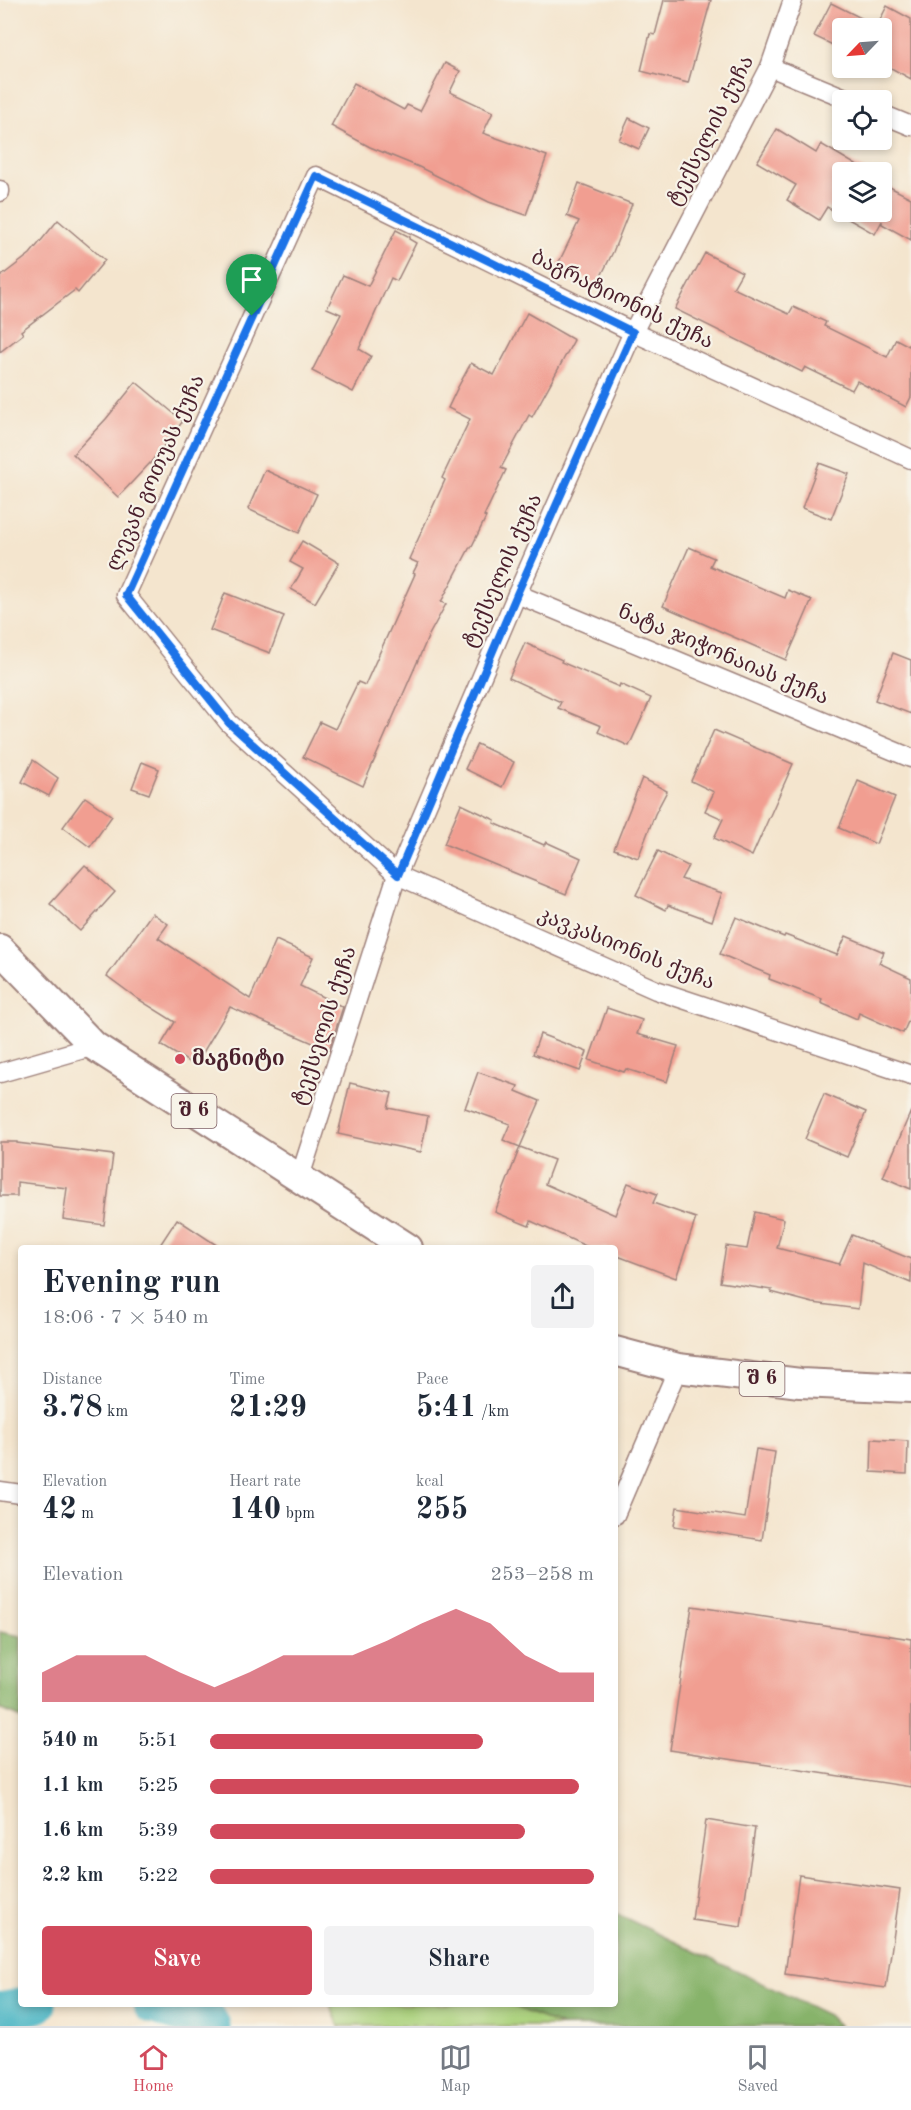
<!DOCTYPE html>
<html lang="en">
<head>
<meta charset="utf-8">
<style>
	body { margin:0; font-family:"Old Standard TT","Noto Serif Georgian",serif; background:#f2f2f3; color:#1f2937; height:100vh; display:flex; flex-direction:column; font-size:22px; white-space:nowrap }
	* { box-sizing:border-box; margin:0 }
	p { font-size:20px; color:#747a83 }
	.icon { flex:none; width:33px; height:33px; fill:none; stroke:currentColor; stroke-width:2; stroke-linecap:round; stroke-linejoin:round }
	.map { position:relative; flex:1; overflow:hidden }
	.side { position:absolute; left:18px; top:1245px; width:600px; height:762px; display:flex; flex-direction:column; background:#fff; border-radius:6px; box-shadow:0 3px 9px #0003 }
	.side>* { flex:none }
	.needle { width:39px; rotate:245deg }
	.fabs { position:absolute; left:832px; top:18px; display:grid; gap:12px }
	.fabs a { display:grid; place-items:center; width:60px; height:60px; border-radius:6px; background:#fff; box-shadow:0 3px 9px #0003; font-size:30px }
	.pin { position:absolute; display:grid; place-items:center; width:51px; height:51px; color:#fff; margin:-62px -26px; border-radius:50% 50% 50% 0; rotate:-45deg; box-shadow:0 0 6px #0007 }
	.pin .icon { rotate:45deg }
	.round { display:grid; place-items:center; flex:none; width:63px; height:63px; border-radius:6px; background:#f2f2f3 }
	.headline { display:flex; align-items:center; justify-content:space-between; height:102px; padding:0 24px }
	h1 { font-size:33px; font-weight:800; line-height:45px }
	.stats { display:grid; grid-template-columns:repeat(3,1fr); gap:9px; height:102px; padding:6px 24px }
	.stats div { display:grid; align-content:center }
	.stats b { font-size:30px; font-weight:800 }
	.stats small { font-size:16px; font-weight:400 }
	.stats p { font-size:16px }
	.chart { height:168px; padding:12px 24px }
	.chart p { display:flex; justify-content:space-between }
	.chart svg { width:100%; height:108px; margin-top:6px; fill:#d1495b; opacity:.7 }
	.primary-button { display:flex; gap:12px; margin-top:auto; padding:12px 24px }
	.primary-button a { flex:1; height:69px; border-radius:6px; background:#d1495b; color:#fff; font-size:24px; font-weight:800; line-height:69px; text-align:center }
	.primary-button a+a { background:#f2f2f3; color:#1f2937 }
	ul { padding:0 24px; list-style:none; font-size:20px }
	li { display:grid; grid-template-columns:96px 72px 1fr; align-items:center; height:45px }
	li i { height:15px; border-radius:8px; background:#d1495b }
	.menu { display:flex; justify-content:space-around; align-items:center; height:84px; border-top:2px solid #e0e1e3; background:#fff; font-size:16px; color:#747a83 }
	.menu a { display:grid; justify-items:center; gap:3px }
	.menu .on { color:#d1495b }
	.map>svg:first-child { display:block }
	.green { fill:#aad17b; stroke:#7a7853; stroke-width:1.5 }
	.forest { fill:#87b36b; stroke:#68694b; stroke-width:1.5 }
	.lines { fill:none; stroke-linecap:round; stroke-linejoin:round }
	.river { stroke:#48b5c4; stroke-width:39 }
	.building { fill:#f19e91 }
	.street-casing { stroke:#9f827c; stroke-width:21 }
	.primary-casing { stroke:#9f827c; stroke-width:32 }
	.street { stroke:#fff; stroke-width:18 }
	.primary { stroke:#fff; stroke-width:28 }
	.route-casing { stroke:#fff; stroke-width:12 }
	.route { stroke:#1a73e8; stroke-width:8 }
	.poi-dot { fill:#d1495b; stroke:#f7f3e8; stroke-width:2 }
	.labels { text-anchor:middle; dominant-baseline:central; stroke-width:4.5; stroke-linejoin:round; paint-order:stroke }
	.shield { fill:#f7f3e8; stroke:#7e5f64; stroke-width:1.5 }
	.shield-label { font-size:20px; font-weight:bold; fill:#4a1f2b }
	.street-label { font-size:21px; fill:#4a1f2b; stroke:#f7f3e8 }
	.poi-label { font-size:21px; font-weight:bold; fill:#4a1f2b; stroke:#f7f3e8; text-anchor:start }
</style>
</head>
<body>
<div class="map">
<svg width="911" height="2026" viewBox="0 0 911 2026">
	<rect width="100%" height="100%" fill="#f7f3e8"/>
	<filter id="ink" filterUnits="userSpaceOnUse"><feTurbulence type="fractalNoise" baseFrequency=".0167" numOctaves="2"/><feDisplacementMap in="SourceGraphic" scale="12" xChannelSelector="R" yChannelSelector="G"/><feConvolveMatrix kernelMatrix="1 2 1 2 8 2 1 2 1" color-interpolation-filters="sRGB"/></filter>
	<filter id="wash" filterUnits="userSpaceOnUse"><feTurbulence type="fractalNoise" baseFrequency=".008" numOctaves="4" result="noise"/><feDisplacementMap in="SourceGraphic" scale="24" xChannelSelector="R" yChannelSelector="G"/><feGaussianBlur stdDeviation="1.35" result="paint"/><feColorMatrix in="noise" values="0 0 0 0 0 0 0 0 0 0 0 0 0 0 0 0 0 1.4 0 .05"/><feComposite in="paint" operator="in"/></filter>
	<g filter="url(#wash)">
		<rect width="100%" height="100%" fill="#f4e5ce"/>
		<path class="green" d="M330 2004H508L562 2026H339Z"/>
		<g class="forest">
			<path d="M0 1632 21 1636V1718L0 1709Z"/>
			<path d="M615 1913 828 2015 839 2026H562L508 2004H615Z"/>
		</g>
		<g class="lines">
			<g class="river">
				<path d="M152 2004 209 2022 211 2026"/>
				<path d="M0 2011 37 2004"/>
			</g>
		</g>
		<g id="blocks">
			<g class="building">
				<path d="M664 0H711L688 83 641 71 650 34 655 35Z"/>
				<path d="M831 3 877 26 887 6 911 19V79L882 63V28H843V50L814 36Z"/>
				<path d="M445 63 460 71 450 92 493 112 483 133 547 156 526 215 489 202 419 167 370 147 331 126 354 83 404 110 407 105 420 111Z"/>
				<path d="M629 118 649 128 639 149 619 140Z"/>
				<path d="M777 129 816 153 821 144 868 172H843V212H882V183L911 198V240L882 224V221L875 234 827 207 819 220 787 200 796 185 757 162Z"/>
				<path d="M579 183 632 204 613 252 597 284 558 264 579 221 567 216Z"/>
				<path d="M58 220 105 260 78 293 75 290 21 331 23 334 0 352V277L30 254Z"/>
				<path d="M396 230 410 237 409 239 416 243 397 281 391 278 359 349 371 356 353 392 312 371 341 314 327 308 343 275 368 286Z"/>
				<path d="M705 253 742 272 733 288 789 314 793 307 826 322 824 326 887 357 896 339 911 347V397L906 407 857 381 852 390 805 367 802 372 675 309Z"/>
				<path d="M527 313 574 340 532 417 529 415 501 468 506 470 484 516 486 517 471 548 470 547 441 602 446 604 429 635 363 786 303 757 320 722 335 729 358 682 365 685 415 574 413 573 418 563 409 559 445 480 442 478 470 419 448 408 457 389 471 363 494 375Z"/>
				<path d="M136 382 183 421 151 462 118 497 73 454 106 419Z"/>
				<path d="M819 463 849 474 831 519 802 508Z"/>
				<path d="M265 470 317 494 299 533 248 509Z"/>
				<path d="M302 541 339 563 315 603 291 589 303 569 290 562Z"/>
				<path d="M689 547 714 558 710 566 785 598 788 590 812 600 786 660 663 606Z"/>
				<path d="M225 593 284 616 270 653 210 630Z"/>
				<path d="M525 643 562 660 561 662 619 687 620 684 651 698 629 746 598 732 601 726 558 708 561 702 509 678Z"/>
				<path d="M893 653 911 660V714L875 700Z"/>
				<path d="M714 730 793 764 752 856 714 838 723 819 705 811 714 792 691 781Z"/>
				<path d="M477 744 514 762 502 787 465 769Z"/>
				<path d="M33 760 58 778 49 796 22 782Z"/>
				<path d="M142 762 159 769 149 794 132 788Z"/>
				<path d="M642 778 667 791 655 814 638 858 614 849Z"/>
				<path d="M858 781 895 797 876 844 839 828Z"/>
				<path d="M85 797 112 816 90 847 63 827Z"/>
				<path d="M461 804 495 820 494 823 544 845 546 842 581 858 566 894 444 844Z"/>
				<path d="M658 851 688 866 681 879 722 893 712 921 668 905 666 910 636 895Z"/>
				<path d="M85 865 115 892 80 931 50 904Z"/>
				<path d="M152 913 168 924 158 938 250 999 276 940 313 957 300 986 343 1007 329 1050 230 1007 195 1066 161 1045 175 1022 138 999 107 976Z"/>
				<path d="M736 917 784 937 785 935 837 955 846 936 884 952 879 963 911 978V1015L903 1033 859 1013 857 1019 821 1003 822 999 769 979 770 975 720 954Z"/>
				<path d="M607 1008 642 1020 637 1034 678 1046 667 1082 626 1069 624 1072 589 1060Z"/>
				<path d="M540 1034 587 1052 580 1071 533 1054Z"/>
				<path d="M478 1072 518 1086 516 1091 540 1101 520 1147 503 1140 510 1124 465 1108Z"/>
				<path d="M350 1083 392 1093 388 1108 428 1116 421 1152 338 1134Z"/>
				<path d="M824 1094 866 1112 847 1157 805 1139Z"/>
				<path d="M911 1111V1189L883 1177Z"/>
				<path d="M0 1142H17V1143L113 1155 104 1225 63 1219 67 1188 17 1182V1196H0Z"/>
				<path d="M520 1147 554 1160 545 1184 615 1215 628 1183 657 1194 653 1203 696 1218 676 1278 615 1255V1248H590L531 1221 529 1226 495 1212Z"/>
				<path d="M755 1212 784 1219 777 1248 839 1264 852 1235 911 1259V1283L863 1263 858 1309 813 1303 771 1292 772 1290 720 1282 726 1246 747 1249Z"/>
				<path d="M177 1219 221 1248H158Z"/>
				<path d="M872 1439 908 1441 907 1474 871 1472Z"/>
				<path d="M756 1449 775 1452 762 1540 674 1526 677 1507 745 1518Z"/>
				<path d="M692 1606 911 1639V1787L670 1750Z"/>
				<path d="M706 1820 755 1828 741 1927 692 1920Z"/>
				<path d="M799 1875 900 1890 886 1988 785 1974Z"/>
			</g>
		</g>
	</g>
	<g filter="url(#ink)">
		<use href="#blocks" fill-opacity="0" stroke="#9f827c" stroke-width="1.5"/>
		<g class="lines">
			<defs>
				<g id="street">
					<path d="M770 67 850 100"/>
					<path d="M882 114 911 126"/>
					<path d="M0 190V192"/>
					<path d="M911 459 633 332 316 176 126 595 229 723 397 875 656 990 911 1075"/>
					<path d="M517 594 911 758"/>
					<path d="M0 1073 94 1046"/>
					<path d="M299 1180 397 875 517 594 633 332 770 67 793 0"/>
					<path d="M0 1491 21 1494"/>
					<path d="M615 1515 678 1368"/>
				</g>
				<g id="primary">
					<path d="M0 949 94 1046 408 1248"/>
					<path d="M615 1351 678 1368 800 1383 911 1388"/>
				</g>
			</defs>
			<use href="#street" class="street-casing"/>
			<use href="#primary" class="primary-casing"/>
			<use href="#street" class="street"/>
			<use href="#primary" class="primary"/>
		</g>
	</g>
	<g class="lines" filter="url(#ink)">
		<defs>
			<path id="route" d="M316 176 633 332 517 594 398 875 229 723 126 595Z"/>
		</defs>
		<use href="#route" class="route-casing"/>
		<use href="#route" class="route"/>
	</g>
	<circle class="poi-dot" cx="180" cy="1059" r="6"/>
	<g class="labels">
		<g class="shield">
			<rect x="171.5" y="1094" width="45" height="34" rx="4.5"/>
			<rect x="739.5" y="1362" width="45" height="34" rx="4.5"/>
		</g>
		<g class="shield-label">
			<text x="194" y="1111">შ 6</text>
			<text x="762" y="1379">შ 6</text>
		</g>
		<g class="street-label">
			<text transform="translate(711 131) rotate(-63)">ტექსელის ქუჩა</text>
			<text transform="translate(622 300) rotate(26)">ბაგრატიონის ქუჩა</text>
			<text transform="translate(156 473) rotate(-66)">ლევან გოთუას ქუჩა</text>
			<text transform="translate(503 571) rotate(-66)">ტექსელის ქუჩა</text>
			<text transform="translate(723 655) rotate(23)">ნატა ჯიჭონაიას ქუჩა</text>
			<text transform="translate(626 949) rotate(22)">კავკასიონის ქუჩა</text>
			<text transform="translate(325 1026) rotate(-72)">ტექსელის ქუჩა</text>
		</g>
		<g class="poi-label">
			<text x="192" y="1059">მაგნიტი</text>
		</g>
	</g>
</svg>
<div class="fabs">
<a><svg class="needle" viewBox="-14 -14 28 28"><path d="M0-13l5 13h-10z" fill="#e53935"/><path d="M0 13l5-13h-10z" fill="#747a83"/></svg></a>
<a><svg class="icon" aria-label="locate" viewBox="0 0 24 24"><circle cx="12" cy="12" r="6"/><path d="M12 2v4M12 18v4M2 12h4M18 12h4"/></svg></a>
<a><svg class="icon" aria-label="layers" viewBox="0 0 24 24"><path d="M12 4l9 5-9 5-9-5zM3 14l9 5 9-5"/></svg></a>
</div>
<div class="pin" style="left:252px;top:316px;background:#1e9e55"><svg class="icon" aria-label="arrive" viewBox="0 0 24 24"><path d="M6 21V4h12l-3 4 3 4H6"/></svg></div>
<section class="side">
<div class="headline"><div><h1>Evening run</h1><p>18:06 · 7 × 540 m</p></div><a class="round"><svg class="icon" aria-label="share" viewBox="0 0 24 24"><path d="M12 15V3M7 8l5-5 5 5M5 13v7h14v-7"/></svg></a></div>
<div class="stats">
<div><p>Distance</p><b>3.78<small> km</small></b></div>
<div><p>Time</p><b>21:29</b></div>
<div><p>Pace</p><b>5:41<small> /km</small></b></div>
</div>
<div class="stats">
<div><p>Elevation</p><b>42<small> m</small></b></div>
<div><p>Heart rate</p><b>140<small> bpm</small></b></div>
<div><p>kcal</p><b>255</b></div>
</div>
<div class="chart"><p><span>Elevation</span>253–258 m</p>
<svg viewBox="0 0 160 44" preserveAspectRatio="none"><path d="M0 44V32L10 25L20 25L30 25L40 32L50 38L60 32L70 25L80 25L90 25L100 19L110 12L120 6L130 12L140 25L150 32L160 32V44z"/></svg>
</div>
<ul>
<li><b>540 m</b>5:51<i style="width:71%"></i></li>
<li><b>1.1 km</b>5:25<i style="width:96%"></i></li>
<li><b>1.6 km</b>5:39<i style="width:82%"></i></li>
<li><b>2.2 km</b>5:22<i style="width:100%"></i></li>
</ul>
<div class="primary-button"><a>Save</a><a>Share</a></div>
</section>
</div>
<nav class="menu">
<a class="on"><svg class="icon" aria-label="home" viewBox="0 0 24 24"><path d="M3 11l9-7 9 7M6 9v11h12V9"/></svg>Home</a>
<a><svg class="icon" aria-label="map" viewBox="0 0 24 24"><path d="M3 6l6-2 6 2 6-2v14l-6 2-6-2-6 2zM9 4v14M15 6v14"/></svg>Map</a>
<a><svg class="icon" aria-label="saved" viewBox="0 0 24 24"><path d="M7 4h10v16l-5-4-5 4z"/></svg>Saved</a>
</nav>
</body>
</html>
